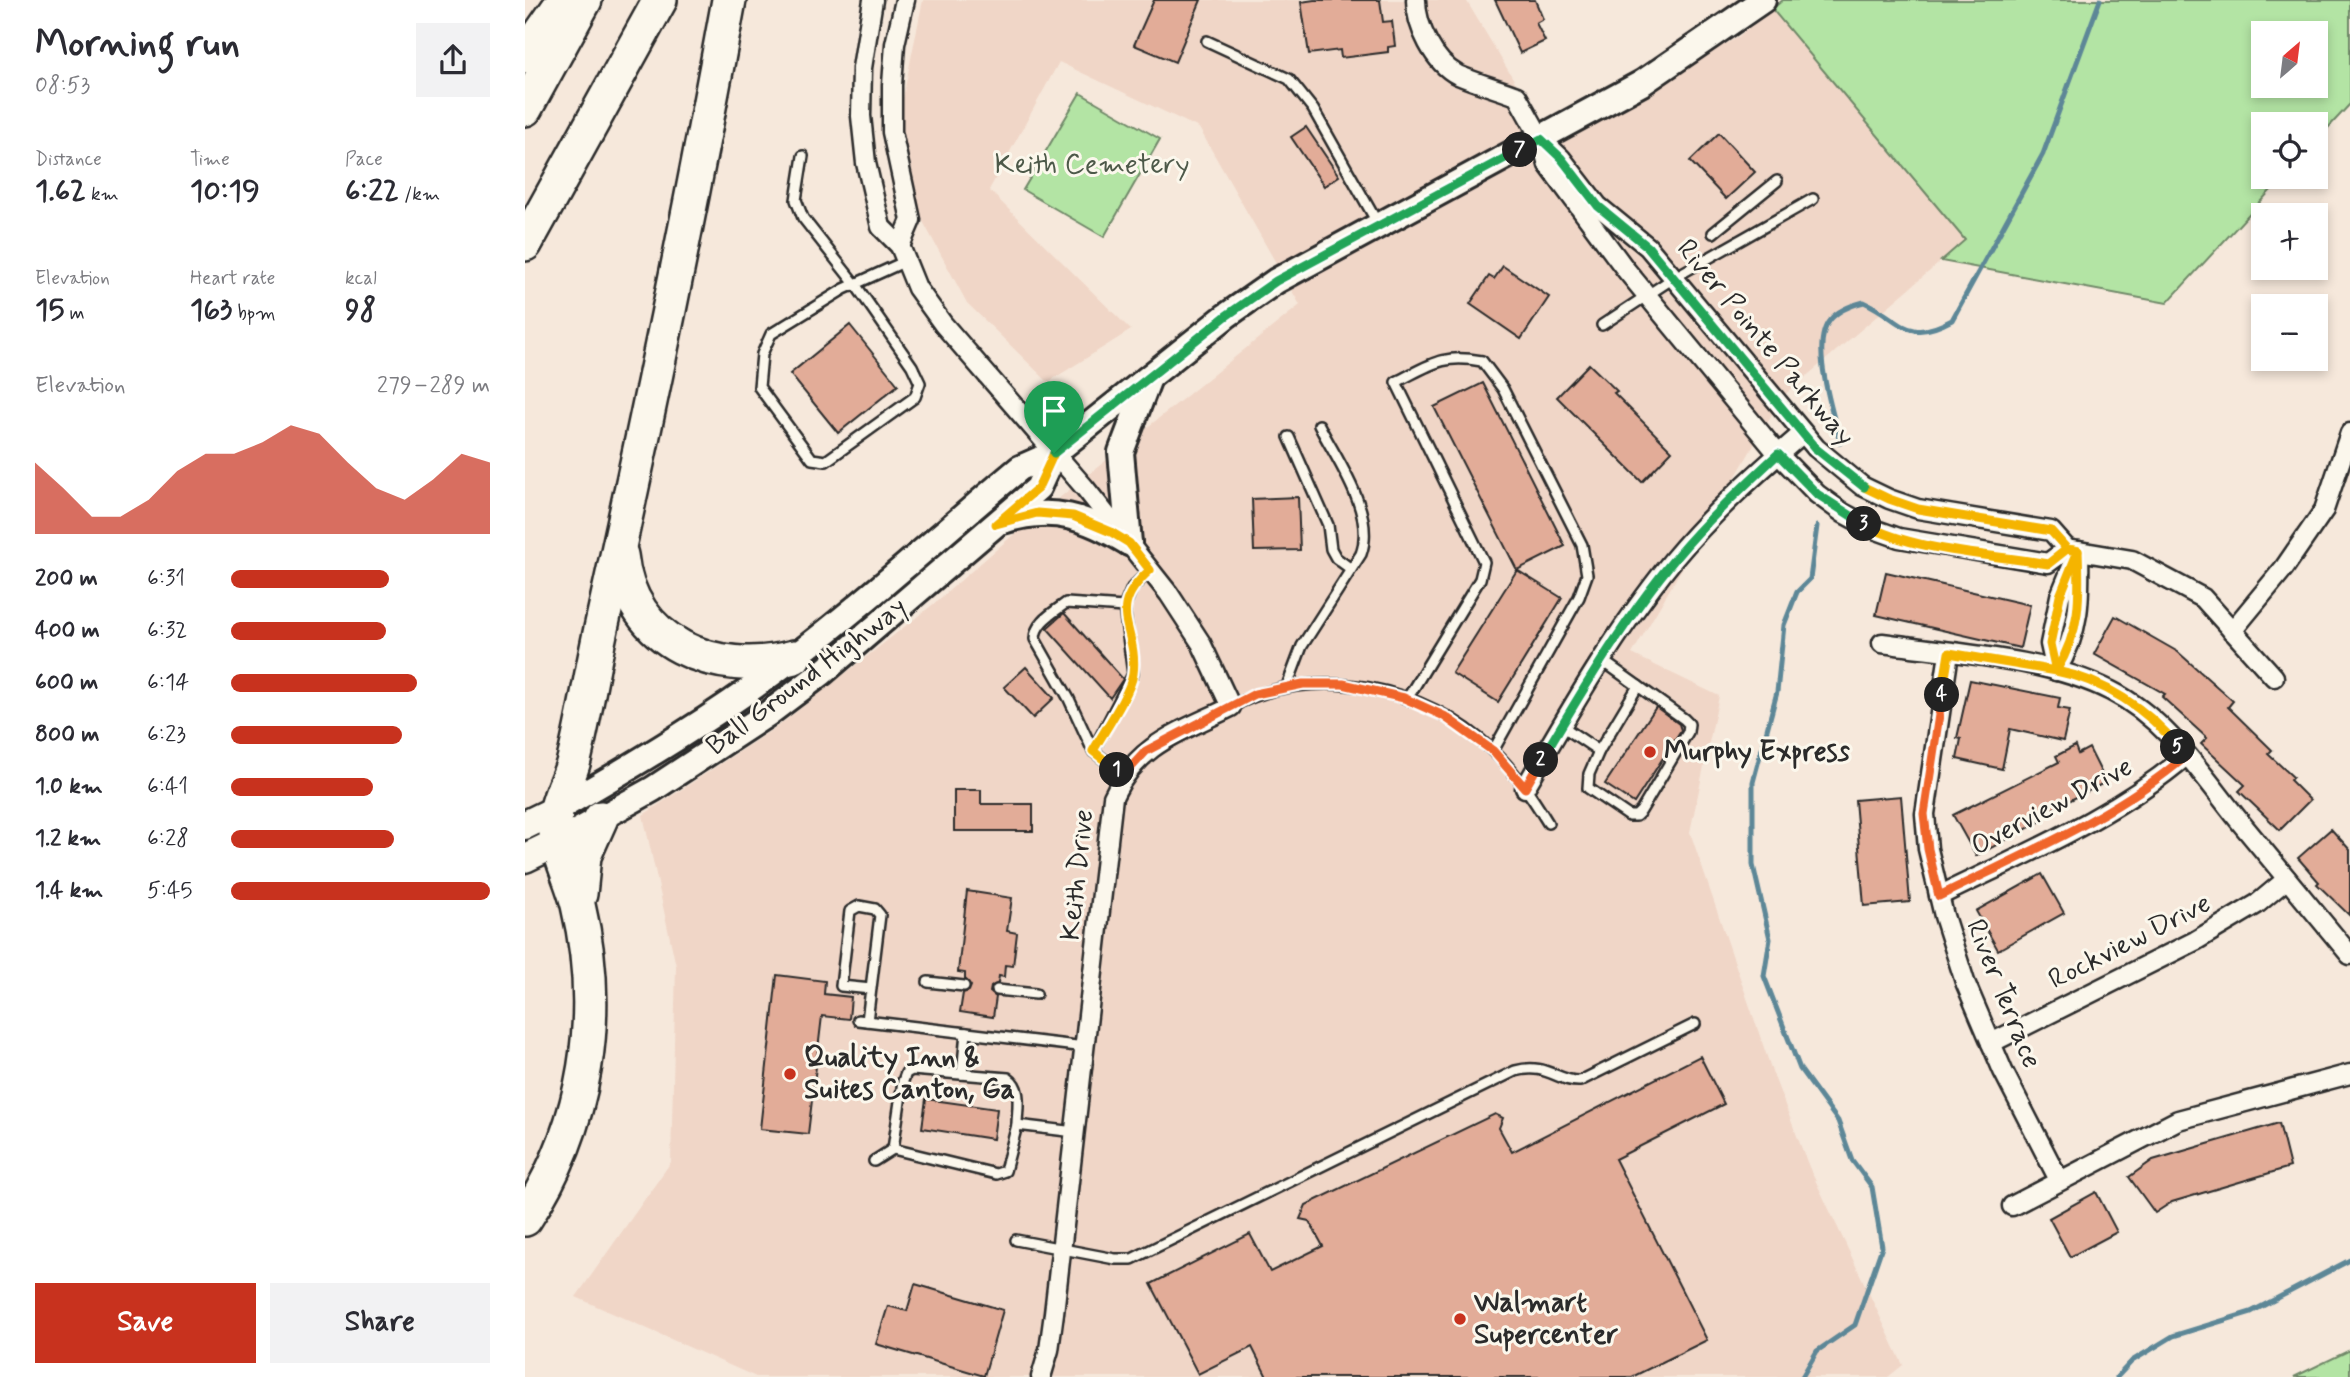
<!DOCTYPE html>
<html lang="en">
<head>
<meta charset="utf-8">
<style>
	body { margin:0; font-family:Mynerve,sans-serif; background:#f2f2f3; color:#2b2b33; height:100vh; display:flex; flex-direction:column; font-size:26px; white-space:nowrap }
	* { box-sizing:border-box; margin:0 }
	p { font-size:23px; color:#7c7c81 }
	.icon { flex:none; width:38px; height:38px; fill:none; stroke:currentColor; stroke-width:2; stroke-linecap:round; stroke-linejoin:round }
	.map { position:relative; flex:1; overflow:hidden }
	.sheet { display:flex; flex-direction:column; background:#fff; width:525px }
	.sheet>* { flex:none }
	.needle { width:46px; rotate:28deg }
	.controls { position:absolute; left:1726px; top:21px; display:grid; gap:14px }
	.controls a { display:grid; place-items:center; width:77px; height:77px; border-radius:0px; background:#fff; box-shadow:0 4px 10px #0003; font-size:35px }
	.pin { position:absolute; display:grid; place-items:center; width:60px; height:60px; color:#fff; margin:-72px -30px; border-radius:50% 50% 50% 0; rotate:-45deg; box-shadow:0 0 7px #0007 }
	.pin .icon { rotate:45deg }
	.km { position:absolute; width:35px; height:35px; margin:-18px; border-radius:50%; background:#222; color:#fff; font-size:19px; line-height:35px; text-align:center }
	.round { display:grid; place-items:center; flex:none; width:74px; height:74px; border-radius:0px; background:#f2f2f3 }
	.head { display:flex; align-items:center; justify-content:space-between; height:119px; padding:0 35px }
	h1 { font-size:38px; font-weight:700; line-height:52px }
	.figures { display:grid; grid-template-columns:repeat(3,1fr); gap:10px; height:119px; padding:7px 35px }
	.figures div { display:grid; align-content:center }
	.figures b { font-size:30px; font-weight:700 }
	.figures small { font-size:19px; font-weight:400 }
	.figures p { font-size:19px }
	.chart { height:196px; padding:14px 35px }
	.chart p { display:flex; justify-content:space-between }
	.chart svg { width:100%; height:126px; margin-top:7px; fill:#c8321e; opacity:.7 }
	.cta { display:flex; gap:14px; margin-top:auto; padding:14px 35px }
	.cta a { flex:1; height:80px; border-radius:0px; background:#c8321e; color:#fff; font-size:28px; font-weight:700; line-height:80px; text-align:center }
	.cta a+a { background:#f2f2f3; color:#2b2b33 }
	ul { padding:0 35px; list-style:none; font-size:23px }
	li { display:grid; grid-template-columns:112px 84px 1fr; align-items:center; height:52px }
	li i { height:18px; border-radius:9px; background:#c8321e }
	main { display:flex; flex:1; min-height:0 }
	.map>svg:first-child { display:block }
	.built { fill:#f0d6c7 }
	.green { fill:#b3e4a4; stroke:#6f8868; stroke-width:2; fill-rule:evenodd }
	.lines { fill:none; stroke-linecap:round; stroke-linejoin:round }
	.stream { stroke:#5d8797; stroke-width:5 }
	.building { fill:#e2ac98; stroke:#2b2b2b; stroke-width:2 }
	.lane-casing { stroke:#2b2b2b; stroke-width:14 }
	.street-casing { stroke:#2b2b2b; stroke-width:23 }
	.secondary-casing { stroke:#2b2b2b; stroke-width:30 }
	.primary-casing { stroke:#2b2b2b; stroke-width:33 }
	.highway-casing { stroke:#2b2b2b; stroke-width:38 }
	.lane { stroke:#fbf7ec; stroke-width:9 }
	.street { stroke:#fbf7ec; stroke-width:18 }
	.secondary { stroke:#fbf7ec; stroke-width:24 }
	.primary { stroke:#fbf7ec; stroke-width:28 }
	.highway { stroke:#fbf7ec; stroke-width:33 }
	.split-1-casing { stroke:#fff; stroke-width:14 }
	.split-2-casing { stroke:#fff; stroke-width:14 }
	.split-3-casing { stroke:#fff; stroke-width:14 }
	.split-4-casing { stroke:#fff; stroke-width:14 }
	.split-5-casing { stroke:#fff; stroke-width:14 }
	.split-6-casing { stroke:#fff; stroke-width:14 }
	.split-7-casing { stroke:#fff; stroke-width:14 }
	.split-8-casing { stroke:#fff; stroke-width:14 }
	.split-1 { stroke:#f5b400; stroke-width:9 }
	.split-2 { stroke:#f0652b; stroke-width:9 }
	.split-3 { stroke:#22a559; stroke-width:9 }
	.split-4 { stroke:#f5b400; stroke-width:9 }
	.split-5 { stroke:#f0652b; stroke-width:9 }
	.split-6 { stroke:#f5b400; stroke-width:9 }
	.split-7 { stroke:#22a559; stroke-width:9 }
	.split-8 { stroke:#22a559; stroke-width:9 }
	.poi-dot { fill:#c8321e; stroke:#fbf7ec; stroke-width:2.5 }
	.labels { text-anchor:middle; dominant-baseline:central; stroke-width:6; stroke-linejoin:round; paint-order:stroke }
	.park-label { font-size:28px; fill:#4d5949; stroke:#fbf7ec }
	.street-label { font-size:28px; fill:#2b2b2b; stroke:#fbf7ec }
	.poi-label { font-size:28px; font-weight:bold; fill:#2b2b2b; stroke:#fbf7ec; text-anchor:start }
</style>
</head>
<body>
<main>
<section class="sheet">
<div class="head"><div><h1>Morning run</h1><p>08:53</p></div><a class="round"><svg class="icon" aria-label="share" viewBox="0 0 24 24"><path d="M12 15V3M7 8l5-5 5 5M5 13v7h14v-7"/></svg></a></div>
<div class="figures">
<div><p>Distance</p><b>1.62<small> km</small></b></div>
<div><p>Time</p><b>10:19</b></div>
<div><p>Pace</p><b>6:22<small> /km</small></b></div>
</div>
<div class="figures">
<div><p>Elevation</p><b>15<small> m</small></b></div>
<div><p>Heart rate</p><b>163<small> bpm</small></b></div>
<div><p>kcal</p><b>98</b></div>
</div>
<div class="chart"><p><span>Elevation</span>279–289 m</p>
<svg viewBox="0 0 160 44" preserveAspectRatio="none"><path d="M0 44V19L10 28L20 38L30 38L40 32L50 22L60 16L70 16L80 12L90 6L100 9L110 19L120 28L130 32L140 25L150 16L160 19V44z"/></svg>
</div>
<ul>
<li><b>200 m</b>6:31<i style="width:61%"></i></li>
<li><b>400 m</b>6:32<i style="width:60%"></i></li>
<li><b>600 m</b>6:14<i style="width:72%"></i></li>
<li><b>800 m</b>6:23<i style="width:66%"></i></li>
<li><b>1.0 km</b>6:41<i style="width:55%"></i></li>
<li><b>1.2 km</b>6:28<i style="width:63%"></i></li>
<li><b>1.4 km</b>5:45<i style="width:100%"></i></li>
</ul>
<div class="cta"><a>Save</a><a>Share</a></div>
</section>
<div class="map">
<svg width="1825" height="1377" viewBox="0 0 1825 1377">
	<rect width="100%" height="100%" fill="#f6e8db"/>
	<filter id="ink" filterUnits="userSpaceOnUse"><feTurbulence type="fractalNoise" baseFrequency=".0143" numOctaves="2"/><feDisplacementMap in="SourceGraphic" scale="14" xChannelSelector="R" yChannelSelector="G"/><feConvolveMatrix kernelMatrix="1 2 1 2 8 2 1 2 1" color-interpolation-filters="sRGB"/></filter>
	<g filter="url(#ink)">
		<path class="built" d="M398 0H941L1023 137 1212 38 1247 9 1440 241 1257 397 1107 654 1194 696 1165 832 1248 1074 1284 1167 1378 1365 1363 1377H231L51 1297 146 1162 151 966 118 815 256 724 411 602 488 535 775 305 674 128 534 62 464 190 606 330 523 382 442 303 394 214 374 117Z"/>
		<g class="green">
			<path d="M1258 0H1825V104L1790 142V124H1738V177H1758L1642 303 1416 261 1440 240 1247 9ZM1790 33V86H1738V33Z"/>
			<path d="M555 93 635 139 579 237 498 190Z"/>
			<path d="M1825 1350V1377H1769Z"/>
		</g>
		<g class="lines">
			<g class="stream">
				<path d="M1315 443C1309 414 1284 344 1305 320 1313 310 1327 305 1339 302 1378 320 1381 345 1427 320L1518 154 1575 0"/>
				<path d="M1277 1377 1292 1351 1330 1325 1357 1247 1347 1187 1327 1160 1313 1121 1275 1069 1239 976 1245 939 1228 865V782L1252 692 1259 625 1272 592 1285 579 1292 526"/>
				<path d="M1592 1377 1607 1361 1648 1336 1726 1312 1825 1260"/>
			</g>
		</g>
		<g class="building">
			<path d="M629 0H676L650 62 609 45Z"/>
			<path d="M789 0H855L858 22 867 21 870 46 863 47V52L816 58 815 50 784 54 776 2Z"/>
			<path d="M970 0H1010L1018 19 1011 23 1020 41 995 53Z"/>
			<path d="M781 127 814 176 799 186 766 137Z"/>
			<path d="M1194 133 1230 172 1201 199 1165 161Z"/>
			<path d="M978 266 1024 297 996 339 945 304 964 276 969 279Z"/>
			<path d="M325 325 373 385 313 433 265 374Z"/>
			<path d="M1064 364 1092 391 1089 393 1147 451 1117 482 1032 397Z"/>
			<path d="M958 383 1040 546 992 570 909 407Z"/>
			<path d="M773 497 775 550 729 551 727 499Z"/>
			<path d="M992 570 1037 598 973 702 927 673Z"/>
			<path d="M1361 572 1505 605 1495 648 1351 615Z"/>
			<path d="M539 613 598 679 585 698 522 628Z"/>
			<path d="M1590 616 1653 652 1708 701 1703 707 1747 750 1743 754 1768 777 1765 780 1785 800 1755 830 1714 791 1720 785 1676 744 1682 738 1637 697 1640 694 1569 654Z"/>
			<path d="M501 667 529 698 508 718 479 687Z"/>
			<path d="M1445 680 1535 698 1533 708 1545 710 1538 741 1485 729 1477 769 1432 759 1436 739 1432 738Z"/>
			<path d="M1131 707 1154 724 1156 730 1109 803 1080 784Z"/>
			<path d="M1550 746 1553 754 1564 748 1581 782 1516 815 1518 820 1451 856 1428 815 1534 762 1531 756Z"/>
			<path d="M429 790H456V804H508V831H429Z"/>
			<path d="M1376 796 1385 902 1339 906 1330 800Z"/>
			<path d="M1806 829 1825 850V916L1792 884 1794 882 1773 858Z"/>
			<path d="M1517 874 1539 913 1473 950 1451 911Z"/>
			<path d="M442 891 487 898 482 931 492 933 488 966 480 965 479 977 474 976 473 983 466 987 465 992 471 997 468 1017 435 1012 438 993 444 991 446 986 440 979V973L433 972Z"/>
			<path d="M252 975 300 981 299 994 326 997 324 1019 297 1016 283 1134 235 1129Z"/>
			<path d="M1175 1056 1199 1104 1090 1159 1182 1340 1107 1377H742L727 1347 673 1374 626 1284 725 1234 745 1272 798 1246 784 1221 775 1219 781 1205 970 1114 978 1118 974 1128 987 1152Z"/>
			<path d="M401 1099 472 1109 468 1139 397 1128Z"/>
			<path d="M1754 1123 1765 1167 1647 1202 1630 1213 1604 1177 1628 1160Z"/>
			<path d="M1571 1192 1592 1232 1545 1257 1524 1218Z"/>
			<path d="M390 1284 478 1310 459 1376 351 1344 363 1306 382 1311Z"/>
		</g>
		<g class="lines">
			<defs>
				<g id="lane">
					<path d="M682 41 764 79 788 109 853 224"/>
					<path d="M278 156 271 200 278 218 330 284 387 366 395 383 390 397 301 461 287 459 234 387 237 354 246 334 319 289 381 261"/>
					<path d="M1188 233 1252 181"/>
					<path d="M1077 325 1150 277 1288 199"/>
					<path d="M764 437 803 525 806 549 811 558 826 569"/>
					<path d="M762 686 777 646 836 554C851 513 812 461 794 425"/>
					<path d="M882 699 955 579 959 562 871 382C907 364 917 354 957 361L978 389 1057 545 1062 575 1054 597 968 751"/>
					<path d="M706 707C789 662 901 686 968 751 990 771 1007 797 1023 823"/>
					<path d="M1037 726 1074 751 1113 686 1078 661"/>
					<path d="M568 751 608 674 599 607"/>
					<path d="M1074 751 1064 774 1063 788 1104 816H1111L1116 811 1163 732 1164 724 1159 719 1113 686"/>
					<path d="M599 775 568 751 544 699 510 639C510 622 528 613 541 603L599 607 607 588 625 570"/>
					<path d="M403 982 439 986"/>
					<path d="M472 990 511 994"/>
					<path d="M333 1020 560 1047"/>
					<path d="M342 1021 355 915 350 909 334 906 325 911 316 986 346 989"/>
					<path d="M437 1074 441 1033"/>
					<path d="M368 1149 378 1081 381 1073 387 1070 483 1078C498 1088 492 1109 492 1125"/>
					<path d="M349 1161 368 1149 471 1174 480 1171 492 1125 550 1132"/>
					<path d="M491 1240 590 1259H607L990 1071C1022 1062 1032 1082 1055 1081L1170 1024"/>
				</g>
				<g id="street">
					<path d="M348 0 337 68 336 116 341 163 356 227 375 246 392 288 418 324 560 488 644 594 676 643 706 707C656 732 613 743 588 797L529 1313 524 1350 516 1377"/>
					<path d="M891 0C891 26 909 63 933 75 952 83 973 89 992 96L1016 139 1023 165 1101 270 1253 454 1292 494 1318 513 1346 528 1374 538 1523 563 1542 549"/>
					<path d="M1016 139 1036 158 1073 206 1123 247 1291 448 1337 486 1364 499 1393 509 1526 531 1542 549 1607 560 1678 598 1749 677"/>
					<path d="M375 246 386 220 367 132V85L370 44 380 0"/>
					<path d="M1707 631 1759 568 1799 510 1825 433"/>
					<path d="M1357 643C1428 653 1522 658 1586 691 1642 719 1678 776 1716 823 1752 867 1789 911 1825 955"/>
					<path d="M1424 653 1400 814 1403 849 1419 916 1440 982 1478 1071 1534 1180"/>
					<path d="M1531 671C1556 630 1555 597 1554 551"/>
					<path d="M1531 671 1525 644 1535 596 1551 557"/>
					<path d="M1000 788C1045 710 1091 630 1148 560 1186 514 1233 472 1278 433"/>
					<path d="M1414 896C1499 854 1588 818 1661 756"/>
					<path d="M1466 1043 1670 941 1732 904 1762 879"/>
					<path d="M1487 1206 1653 1120 1825 1074"/>
				</g>
				<g id="secondary">
					<path d="M478 521C528 505 561 517 604 543"/>
					<path d="M604 543 596 452 624 378"/>
					<path d="M31 810C113 763 193 715 268 658 346 599 419 531 495 468L529 453 701 316 751 281 1117 83 1238 0"/>
					<path d="M33 842 128 789 244 713 297 673 513 488 529 453"/>
				</g>
				<g id="primary">
					<path d="M0 825 31 810"/>
					<path d="M0 858 33 842"/>
				</g>
				<g id="highway">
					<path d="M0 56 39 0"/>
					<path d="M0 109 60 0"/>
					<path d="M0 244 135 0"/>
					<path d="M96 555C105 644 191 678 269 657"/>
					<path d="M55 894 59 856 76 818"/>
					<path d="M0 1219C62 1126 79 1013 53 905 46 875 24 839 32 808 36 791 45 776 49 760 60 715 67 669 77 624 123 417 166 209 204 0"/>
				</g>
			</defs>
			<use href="#lane" class="lane-casing"/>
			<use href="#street" class="street-casing"/>
			<use href="#secondary" class="secondary-casing"/>
			<use href="#primary" class="primary-casing"/>
			<use href="#highway" class="highway-casing"/>
			<use href="#lane" class="lane"/>
			<use href="#street" class="street"/>
			<use href="#secondary" class="secondary"/>
			<use href="#primary" class="primary"/>
			<use href="#highway" class="highway"/>
		</g>
	</g>
	<g class="lines" filter="url(#ink)">
		<defs>
			<path id="split-1" d="M529 453 513 488 471 524 512 513 548 516 586 532 604 543 625 570C578 612 614 627 608 674 606 692 578 733 568 751L592 770"/>
			<path id="split-2" d="M592 770 599 775 621 751 730 694 778 684H818L879 698 919 716 968 751 1000 788 1016 760"/>
			<path id="split-3" d="M1016 760C1057 691 1100 618 1152 556 1182 520 1219 486 1253 454L1292 494 1339 524"/>
			<path id="split-4" d="M1339 524C1391 552 1465 554 1523 564L1542 549 1553 551 1535 596 1525 644 1531 671 1424 653 1417 695"/>
			<path id="split-5" d="M1417 695 1399 814 1403 849 1414 896C1499 854 1588 818 1661 756L1653 747"/>
			<path id="split-6" d="M1339 487 1364 499 1393 509 1526 531 1542 549 1553 551C1555 597 1556 630 1531 671 1578 680 1623 709 1653 747"/>
			<path id="split-7" d="M995 150 1016 139 1036 158 1073 206 1123 247 1290 448 1339 487"/>
			<path id="split-8" d="M529 453 701 316 751 281 995 150"/>
		</defs>
		<use href="#split-1" class="split-1-casing"/>
		<use href="#split-2" class="split-2-casing"/>
		<use href="#split-3" class="split-3-casing"/>
		<use href="#split-4" class="split-4-casing"/>
		<use href="#split-5" class="split-5-casing"/>
		<use href="#split-6" class="split-6-casing"/>
		<use href="#split-7" class="split-7-casing"/>
		<use href="#split-8" class="split-8-casing"/>
		<use href="#split-1" class="split-1"/>
		<use href="#split-2" class="split-2"/>
		<use href="#split-3" class="split-3"/>
		<use href="#split-4" class="split-4"/>
		<use href="#split-5" class="split-5"/>
		<use href="#split-6" class="split-6"/>
		<use href="#split-7" class="split-7"/>
		<use href="#split-8" class="split-8"/>
	</g>
	<g class="poi-dot">
		<circle cx="1125" cy="752" r="7"/>
		<circle cx="265" cy="1074" r="7"/>
		<circle cx="935" cy="1319" r="7"/>
	</g>
	<g class="labels">
		<g class="park-label">
			<text x="567" y="165">Keith Cemetery</text>
		</g>
		<g class="street-label">
			<text transform="translate(1240 343) rotate(50)">River Pointe Parkway</text>
			<text transform="translate(282 677) rotate(-37)">Ball Ground Highway</text>
			<text transform="translate(1527 807) rotate(-28)">Overview Drive</text>
			<text transform="translate(553 875) rotate(-84)">Keith Drive</text>
			<text transform="translate(1605 942) rotate(-27)">Rockview Drive</text>
			<text transform="translate(1478 994) rotate(68)">River Terrace</text>
		</g>
		<g class="poi-label">
			<text x="1139" y="752">Murphy Express</text>
			<text x="279" y="1058">Quality Inn &amp;<tspan x="279" dy="32">Suites Canton, Ga</tspan></text>
			<text x="949" y="1303">Walmart<tspan x="949" dy="32">Supercenter</tspan></text>
		</g>
	</g>
</svg>
<div class="controls">
<a><svg class="needle" viewBox="-14 -14 28 28"><path d="M0-13l5 13h-10z" fill="#e53935"/><path d="M0 13l5-13h-10z" fill="#7c7c81"/></svg></a>
<a><svg class="icon" aria-label="locate" viewBox="0 0 24 24"><circle cx="12" cy="12" r="6"/><path d="M12 2v4M12 18v4M2 12h4M18 12h4"/></svg></a>
<a>+</a>
<a>−</a>
</div>
<div class="pin" style="left:529px;top:453px;background:#1e9e55"><svg class="icon" aria-label="arrive" viewBox="0 0 24 24"><path d="M6 21V4h12l-3 4 3 4H6"/></svg></div>
<b class="km" style="left:592px;top:770px">1</b>
<b class="km" style="left:1016px;top:760px">2</b>
<b class="km" style="left:1339px;top:524px">3</b>
<b class="km" style="left:1417px;top:695px">4</b>
<b class="km" style="left:1653px;top:747px">5</b>
<b class="km" style="left:995px;top:150px">7</b>
</div>
</main>
</body>
</html>
